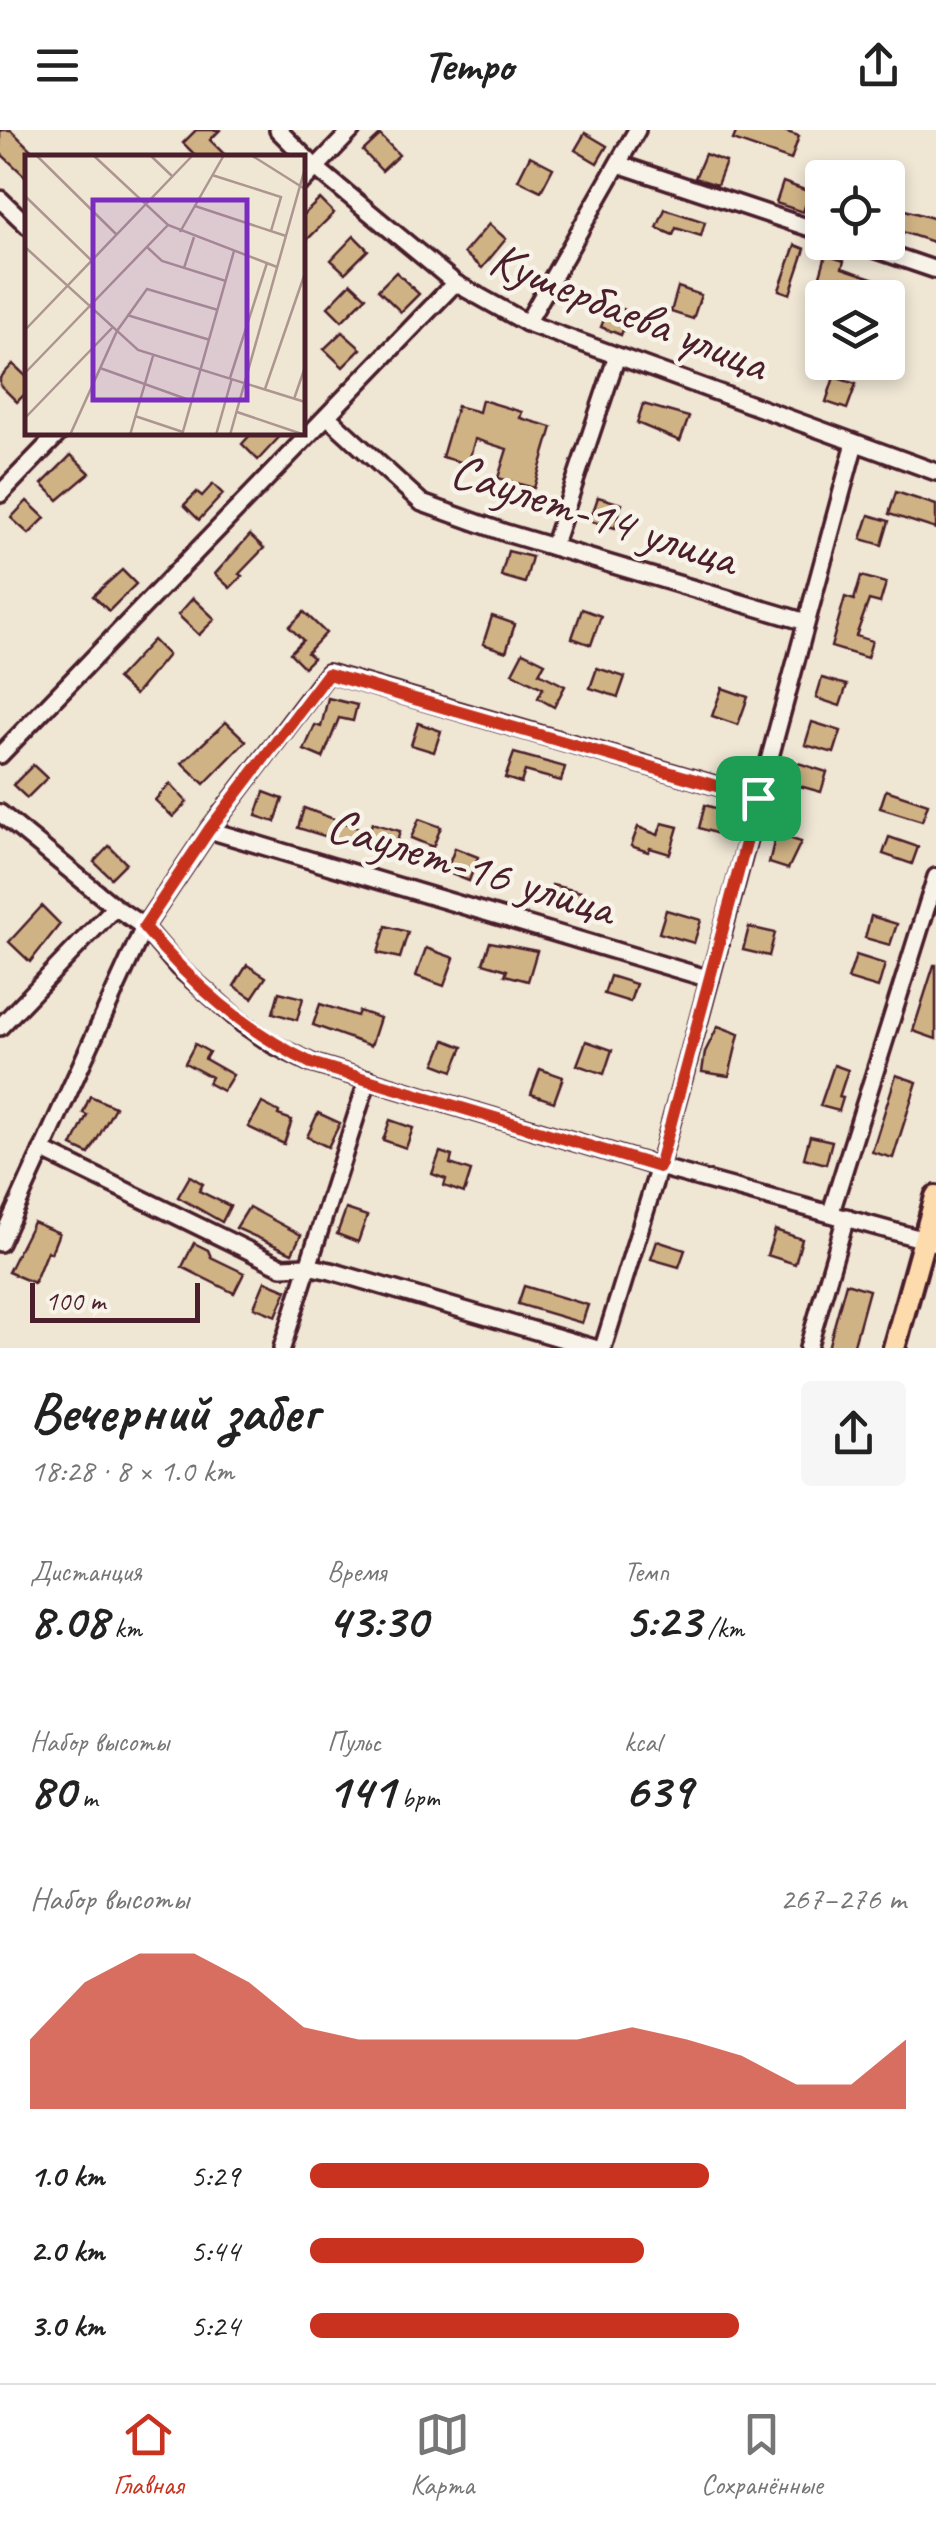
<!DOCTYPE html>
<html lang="ru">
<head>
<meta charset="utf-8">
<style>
	body { margin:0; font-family:Caveat,sans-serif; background:#f6f6f6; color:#222; height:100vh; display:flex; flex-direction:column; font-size:38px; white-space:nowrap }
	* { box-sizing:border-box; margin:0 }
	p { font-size:32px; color:#767676 }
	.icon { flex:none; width:55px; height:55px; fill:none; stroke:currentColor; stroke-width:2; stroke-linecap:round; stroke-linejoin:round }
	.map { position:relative; height:1218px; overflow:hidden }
	.drawer { display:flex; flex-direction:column; background:#fff; flex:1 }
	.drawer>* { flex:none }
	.buttons { position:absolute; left:805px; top:30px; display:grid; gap:20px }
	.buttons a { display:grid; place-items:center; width:100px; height:100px; border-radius:10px; background:#fff; box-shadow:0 5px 15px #0003; font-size:50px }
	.scale { position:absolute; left:30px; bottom:25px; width:170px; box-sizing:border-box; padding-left:10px; border:5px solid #4a1f2b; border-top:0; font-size:28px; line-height:35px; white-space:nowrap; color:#4a1f2b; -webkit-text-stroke:8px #f7f3e8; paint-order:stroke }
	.pin { position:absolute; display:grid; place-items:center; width:85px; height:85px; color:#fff; margin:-42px; border-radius:20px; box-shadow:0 5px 15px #0006 }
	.round { display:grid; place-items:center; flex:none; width:105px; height:105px; border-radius:10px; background:#f6f6f6 }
	.head { display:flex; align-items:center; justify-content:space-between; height:170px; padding:0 30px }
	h1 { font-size:55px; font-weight:800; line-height:75px }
	.metrics { display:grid; grid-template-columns:repeat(3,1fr); gap:15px; height:170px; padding:10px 30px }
	.metrics div { display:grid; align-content:center }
	.metrics b { font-size:50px; font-weight:800 }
	.metrics small { font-size:28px; font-weight:400 }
	.metrics p { font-size:28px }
	.chart { height:280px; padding:20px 30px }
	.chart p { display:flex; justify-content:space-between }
	.chart svg { width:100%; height:180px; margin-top:10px; fill:#c8321e; opacity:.7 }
	ul { padding:0 30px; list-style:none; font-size:32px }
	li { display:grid; grid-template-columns:160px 120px 1fr; align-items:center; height:75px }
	li i { height:25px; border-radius:12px; background:#c8321e }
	header { display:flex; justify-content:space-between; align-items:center; height:130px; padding:0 30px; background:#fff; font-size:45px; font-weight:800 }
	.tab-bar { display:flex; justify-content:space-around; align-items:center; height:140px; border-top:2px solid #e0e0e0; background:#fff; font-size:28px; color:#767676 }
	.tab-bar a { display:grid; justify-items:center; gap:5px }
	.tab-bar .active { color:#c8321e }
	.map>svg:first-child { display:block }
	.building { fill:#d0b385; stroke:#4a1f2b; stroke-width:2.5 }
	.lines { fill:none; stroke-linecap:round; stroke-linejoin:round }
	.minor-casing { stroke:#4a1f2b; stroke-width:22 }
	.major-casing { stroke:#4a1f2b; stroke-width:28 }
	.minor { stroke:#f7f3e8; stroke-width:15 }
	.major { stroke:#fedbac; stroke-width:20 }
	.route-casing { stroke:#fff; stroke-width:20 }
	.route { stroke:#c8321e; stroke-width:12 }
	.labels { text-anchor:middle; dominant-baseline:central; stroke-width:9; stroke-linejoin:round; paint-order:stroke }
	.street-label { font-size:50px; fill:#4a1f2b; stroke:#f7f3e8 }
	.inset-road { fill:none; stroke:#ad9690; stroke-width:2.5 }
	.view { fill:#7b2cbf; fill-opacity:0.15; stroke:#7b2cbf; stroke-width:5 }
	.inset-edge { fill:none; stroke:#4a1f2b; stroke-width:5 }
</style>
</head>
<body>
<header><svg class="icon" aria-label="menu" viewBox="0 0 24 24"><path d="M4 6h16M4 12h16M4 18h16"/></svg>Tempo<svg class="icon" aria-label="share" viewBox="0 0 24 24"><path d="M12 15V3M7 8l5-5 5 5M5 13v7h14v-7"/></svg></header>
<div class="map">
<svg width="936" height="1218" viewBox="0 0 936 1218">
	<rect width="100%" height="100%" fill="#efe6d4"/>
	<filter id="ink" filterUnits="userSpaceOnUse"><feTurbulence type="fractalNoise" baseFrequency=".01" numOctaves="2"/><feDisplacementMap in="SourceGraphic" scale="20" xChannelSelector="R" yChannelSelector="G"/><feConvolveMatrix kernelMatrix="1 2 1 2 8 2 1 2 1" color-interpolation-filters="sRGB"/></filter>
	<g filter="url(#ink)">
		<g class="building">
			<path d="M0 0H11L39 28H28V49L0 23Z"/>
			<path d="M196 0H220L210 10 228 28H198L183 13Z"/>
			<path d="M737 0H781L799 6 791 30 733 10Z"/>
			<path d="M585 3 607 16 597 33 575 20Z"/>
			<path d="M380 5 399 25 382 41 363 21Z"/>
			<path d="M705 24 726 32 717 55 695 48Z"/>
			<path d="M530 26 553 38 541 61 518 50Z"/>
			<path d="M783 52 810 62 803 82 776 73Z"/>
			<path d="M320 69 334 83 302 115V86Z"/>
			<path d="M898 78 936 89V113L893 99Z"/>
			<path d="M665 79 705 92 701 106 676 98 673 105 657 98Z"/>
			<path d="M489 94 506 109 482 138 464 123Z"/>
			<path d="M354 106 368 120 345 143 331 130Z"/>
			<path d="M795 115 805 119 790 164 779 160Z"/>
			<path d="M826 125 844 131 842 138 881 151 876 168 846 160 848 154 820 146Z"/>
			<path d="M396 142 419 164 401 182 378 160Z"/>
			<path d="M351 153 366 167 342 191 328 177Z"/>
			<path d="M678 157 701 165 693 189 671 182Z"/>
			<path d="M610 174 630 182 621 205 601 197Z"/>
			<path d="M342 202 361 219 343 237 324 219Z"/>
			<path d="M13 234 28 248V261L17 272 0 255V248Z"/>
			<path d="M834 247 856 254 847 279 826 272Z"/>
			<path d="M482 270 522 282 520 288 552 297 534 358 498 348 507 319 475 309 468 334 442 327 457 276 479 282Z"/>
			<path d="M643 274 689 287 680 311 637 293Z"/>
			<path d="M253 302H284L258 330 242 314Z"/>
			<path d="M71 325 90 343 58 370 42 354Z"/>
			<path d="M213 354 223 364 199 390 184 375 197 362 202 366Z"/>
			<path d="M896 362 936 375V399L889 384Z"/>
			<path d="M598 367 622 374 615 398 590 391Z"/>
			<path d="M27 371 45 388 29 404 11 388Z"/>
			<path d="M869 385 889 391 882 415 861 409Z"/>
			<path d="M250 405 264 418 239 444 242 446 230 458 215 444Z"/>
			<path d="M508 421 532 427 525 453 501 446Z"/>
			<path d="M122 440 136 454 109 481 93 466Z"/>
			<path d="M861 446 886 453 880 473 869 470 856 506 872 511 867 528 831 517 845 467 854 470Z"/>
			<path d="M193 468 215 489 199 505 178 485Z"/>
			<path d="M582 479 601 486 591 515 572 508Z"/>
			<path d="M304 482 326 503 307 523 313 528 304 537 290 523 303 510 289 497Z"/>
			<path d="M492 486 515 494 506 522 483 514Z"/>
			<path d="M153 510 168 525 135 565 117 549Z"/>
			<path d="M523 522 545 533 539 543 565 556 554 577 538 568 543 558 512 543Z"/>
			<path d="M597 538 625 547 618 567 590 558Z"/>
			<path d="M822 548 847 555 840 576 816 568Z"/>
			<path d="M722 558 748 567 738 595 712 586Z"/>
			<path d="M328 568 357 575 353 591 339 588 323 628 304 620 315 595 321 597Z"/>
			<path d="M226 592 246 611 204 654 182 633Z"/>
			<path d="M812 592 841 601 834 623 805 615Z"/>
			<path d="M418 593 441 601 434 622 411 615Z"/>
			<path d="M514 623 565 637 561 651 525 641 521 653 505 648Z"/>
			<path d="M798 633 827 642 821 662 792 654Z"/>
			<path d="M33 635 47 648 27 668 13 655Z"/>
			<path d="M170 654 187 672 173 687 155 670Z"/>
			<path d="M886 660 928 674 922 691 880 678Z"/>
			<path d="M264 662 283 669 275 692 256 686Z"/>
			<path d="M705 675 728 682 721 705 699 698Z"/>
			<path d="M304 678 369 702 372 693 400 701 393 727 298 698Z"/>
			<path d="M419 689 441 697 433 717 411 708Z"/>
			<path d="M662 693 678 697 670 724 650 718 648 722 631 716 638 697 658 705Z"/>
			<path d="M776 704 801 712 788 739 769 733Z"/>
			<path d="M889 707 918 717 912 734 883 724Z"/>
			<path d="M109 716 126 733 111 748 94 732Z"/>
			<path d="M455 718 478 727 469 751 446 742Z"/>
			<path d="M552 755 597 766 589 787 547 771Z"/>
			<path d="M42 776 60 794 30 832 9 812Z"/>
			<path d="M666 780 701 790 694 813 659 803Z"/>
			<path d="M871 786 897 794 890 815 865 808Z"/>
			<path d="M386 796 408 802 400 828 378 823Z"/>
			<path d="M749 797 775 803 769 826 743 820Z"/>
			<path d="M490 812 537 821 528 851 505 845 507 840 483 833Z"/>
			<path d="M426 818 454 828 444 856 416 846Z"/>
			<path d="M856 825 885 834 878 858 848 849Z"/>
			<path d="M247 835 266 847 252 868 234 856Z"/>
			<path d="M934 835H936V909L913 901Z"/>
			<path d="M610 846 636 854 630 872 604 864Z"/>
			<path d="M279 862 303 868 297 890 273 883Z"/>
			<path d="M320 874 357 886 359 881 380 888 371 916 313 895Z"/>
			<path d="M718 896 739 904 729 946 702 942 705 922Z"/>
			<path d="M445 910 463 917 453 941 435 934Z"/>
			<path d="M586 911 612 920 604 944 577 935Z"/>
			<path d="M195 914 209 922 205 929 233 945 223 961 208 953 211 947 185 933Z"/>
			<path d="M834 935 848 940 839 967 843 968 839 981 820 976Z"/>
			<path d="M540 939 563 947 554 972 531 964Z"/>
			<path d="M896 945 917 952 893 1028 872 1022Z"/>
			<path d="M90 966 115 977 89 1024 72 1016 87 985 83 983Z"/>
			<path d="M262 973 279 982 278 985 292 990 284 1014 248 997Z"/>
			<path d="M318 983 340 993 328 1017 307 1007Z"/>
			<path d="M390 990 413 998 406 1018 383 1010Z"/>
			<path d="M810 1006 832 1011 826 1034 804 1028Z"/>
			<path d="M440 1022 452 1026 450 1034 471 1041 464 1063 444 1056 446 1049 432 1044Z"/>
			<path d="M190 1046 203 1054 199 1061 230 1076 222 1092 178 1067Z"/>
			<path d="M249 1077 301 1105 292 1123 236 1098Z"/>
			<path d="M346 1079 367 1086 358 1112 337 1104Z"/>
			<path d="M33 1092 59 1103 51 1123 47 1121 34 1153 8 1142Z"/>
			<path d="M775 1100 802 1109 795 1134 767 1125Z"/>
			<path d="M657 1111 685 1120 679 1137 651 1129Z"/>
			<path d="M194 1113 208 1120 211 1127 244 1143 234 1163 182 1137Z"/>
			<path d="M265 1151 287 1160 276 1186 254 1177Z"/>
			<path d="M846 1153 869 1160 853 1218H828Z"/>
			<path d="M524 1156 588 1175 582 1193 518 1174Z"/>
		</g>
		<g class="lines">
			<defs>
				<g id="minor">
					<path d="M278 0 316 38 455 153 527 193 936 342"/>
					<path d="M618 34 822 102"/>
					<path d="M302 52 352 0"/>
					<path d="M0 69 28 96"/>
					<path d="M854 112 936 140"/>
					<path d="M527 193 637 0"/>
					<path d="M327 286 422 373 506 403 806 492"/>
					<path d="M0 364 60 302"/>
					<path d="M553 417 617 226"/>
					<path d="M0 625 455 153"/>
					<path d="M0 683 115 777 144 797 179 838 243 894 272 914 311 933 659 1037 936 1113"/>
					<path d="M209 700 710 849"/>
					<path d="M0 897 115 777"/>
					<path d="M42 1020 282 1137 307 1136 331 1141 594 1218"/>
					<path d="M831 1082 936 747"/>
					<path d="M0 1113 144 797 209 700 328 543 759 668"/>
					<path d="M282 1218 368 949"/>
					<path d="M603 1218 659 1037 855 313"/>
					<path d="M808 1218 846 1087"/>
				</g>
				<path id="major" d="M894 1218 936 1067"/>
			</defs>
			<use href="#minor" class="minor-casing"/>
			<use href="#major" class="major-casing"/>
			<use href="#minor" class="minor"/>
			<use href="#major" class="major"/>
		</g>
	</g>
	<g class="lines" filter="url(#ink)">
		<defs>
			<path id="route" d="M328 544 758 668 659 1037 311 933C244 900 192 854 144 797L209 700Z"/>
		</defs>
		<use href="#route" class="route-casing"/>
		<use href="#route" class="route"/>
	</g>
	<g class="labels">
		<g class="street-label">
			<text transform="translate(629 181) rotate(22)">Кушербаева улица</text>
			<text transform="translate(594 384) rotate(18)">Саулет-14 улица</text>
			<text transform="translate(471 736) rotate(17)">Саулет-16 улица</text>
		</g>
	</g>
	<g transform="translate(25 25)">
		<rect width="280" height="280" fill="#efe6d4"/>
		<path class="inset-road" d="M11 0 92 80M68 0 143 70 252 112M125 0 148 22M226 0 280 34M187 20 256 42 246 76M0 41 67 106M170 51 261 81M155 77 199 0M0 92 113 195 280 247M122 92 137 106 201 126M159 113 169 82M102 160 185 185M0 175 168 0M75 213 167 246M0 218 143 70M205 223 242 108M240 234 280 118M269 244 280 212M212 257 280 280M110 261 158 277M0 263 87 173M45 280 92 176 122 134 193 155M105 280 128 201M157 280 209 96M191 280 207 223M205 280 280 13"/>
		<path class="view" d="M68 45H222V245H68Z"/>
		<rect width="280" height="280" class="inset-edge"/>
	</g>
</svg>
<div class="buttons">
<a><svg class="icon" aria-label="locate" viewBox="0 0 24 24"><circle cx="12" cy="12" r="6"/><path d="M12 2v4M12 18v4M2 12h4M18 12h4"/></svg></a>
<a><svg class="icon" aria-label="layers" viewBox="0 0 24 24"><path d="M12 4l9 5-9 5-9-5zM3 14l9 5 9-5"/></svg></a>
</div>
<div class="scale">100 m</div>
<div class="pin" style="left:758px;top:668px;background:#1e9e55"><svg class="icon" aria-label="arrive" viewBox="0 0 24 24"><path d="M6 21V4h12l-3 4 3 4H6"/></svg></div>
</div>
<section class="drawer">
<div class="head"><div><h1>Вечерний забег</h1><p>18:28 · 8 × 1.0 km</p></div><a class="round"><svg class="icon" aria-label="share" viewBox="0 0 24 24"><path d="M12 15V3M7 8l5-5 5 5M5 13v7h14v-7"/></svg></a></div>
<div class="metrics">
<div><p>Дистанция</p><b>8.08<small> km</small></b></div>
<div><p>Время</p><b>43:30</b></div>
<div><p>Темп</p><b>5:23<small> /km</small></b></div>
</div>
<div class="metrics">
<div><p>Набор высоты</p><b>80<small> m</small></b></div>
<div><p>Пульс</p><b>141<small> bpm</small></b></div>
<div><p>kcal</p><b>639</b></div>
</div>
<div class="chart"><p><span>Набор высоты</span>267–276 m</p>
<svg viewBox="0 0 160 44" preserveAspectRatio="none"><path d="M0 44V27L10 13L20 6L30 6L40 13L50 24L60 27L70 27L80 27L90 27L100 27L110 24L120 27L130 31L140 38L150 38L160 27V44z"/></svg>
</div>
<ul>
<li><b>1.0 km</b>5:29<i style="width:67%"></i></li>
<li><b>2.0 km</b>5:44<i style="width:56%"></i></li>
<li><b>3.0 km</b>5:24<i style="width:72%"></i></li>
</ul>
</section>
<nav class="tab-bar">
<a class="active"><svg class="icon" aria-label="home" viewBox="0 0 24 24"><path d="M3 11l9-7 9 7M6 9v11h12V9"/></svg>Главная</a>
<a><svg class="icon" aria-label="map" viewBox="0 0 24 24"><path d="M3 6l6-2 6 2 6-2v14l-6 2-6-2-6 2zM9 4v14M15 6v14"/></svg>Карта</a>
<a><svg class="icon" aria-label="saved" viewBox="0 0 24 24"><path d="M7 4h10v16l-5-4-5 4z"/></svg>Сохранённые</a>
</nav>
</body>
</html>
